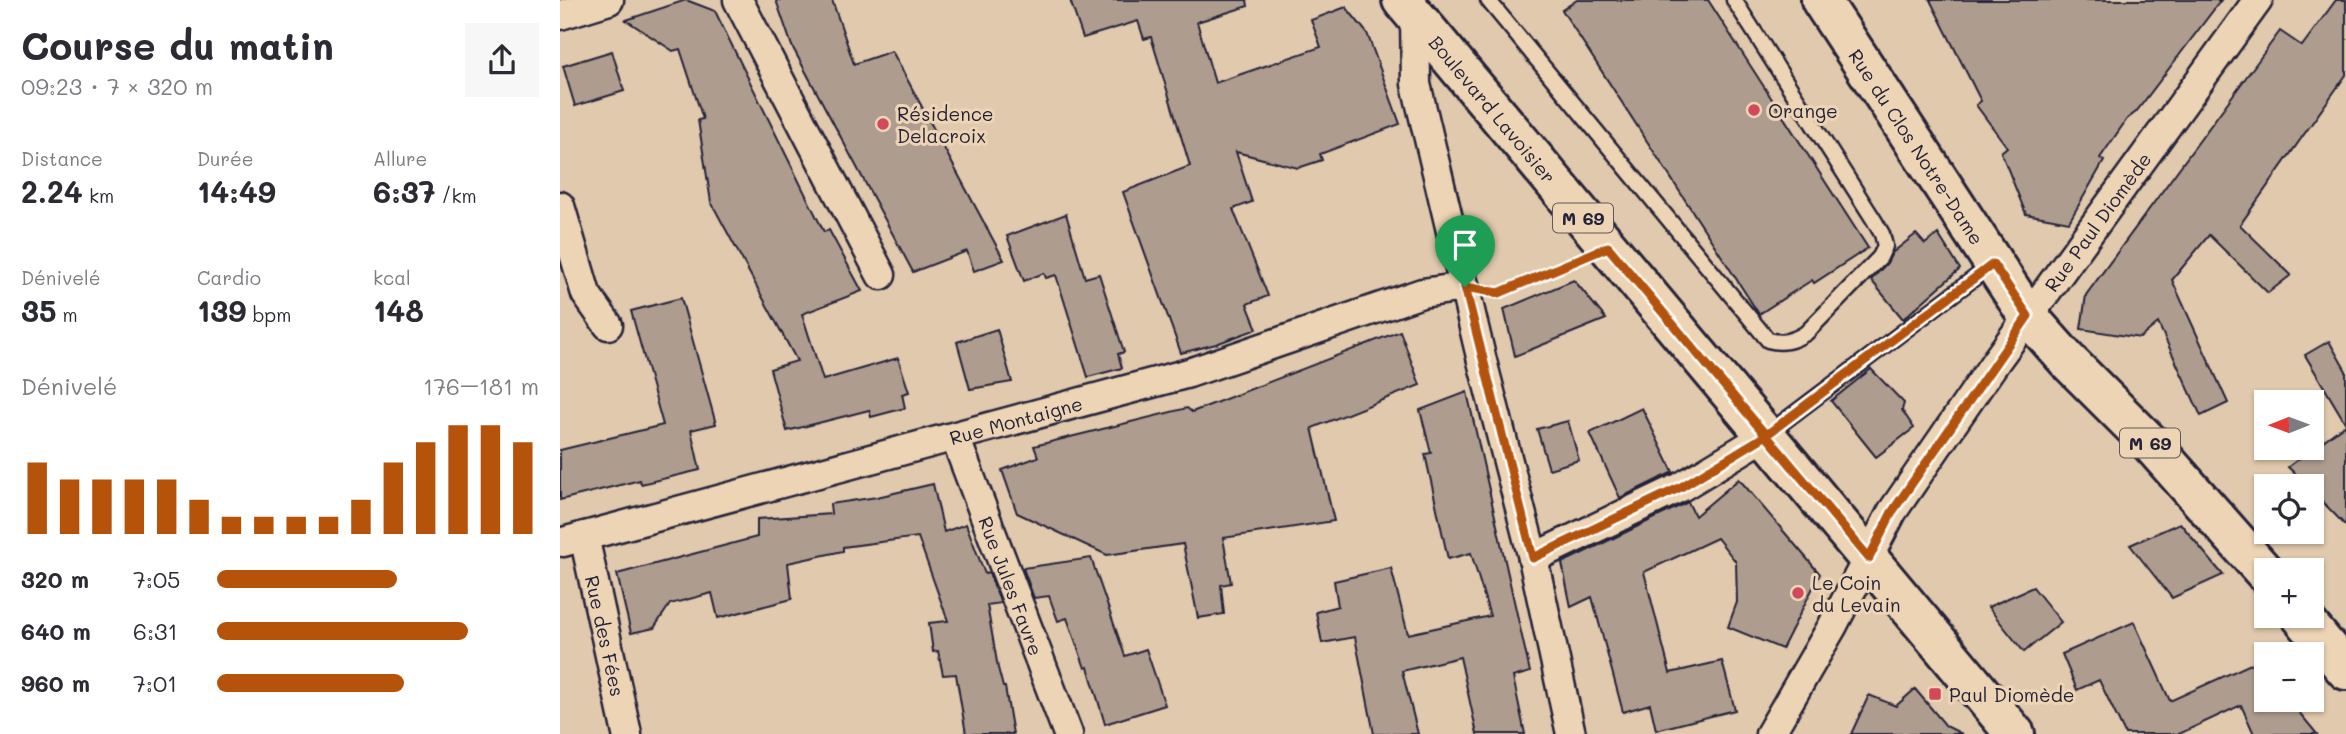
<!DOCTYPE html>
<html lang="fr">
<head>
<meta charset="utf-8">
<style>
	body { margin:0; font-family:Mali,sans-serif; background:#f7f7f7; color:#2b2b33; height:100vh; display:flex; flex-direction:column; font-size:26px; white-space:nowrap }
	* { box-sizing:border-box; margin:0 }
	p { font-size:23px; color:#7c7c81 }
	.icon { flex:none; width:38px; height:38px; fill:none; stroke:currentColor; stroke-width:2; stroke-linecap:round; stroke-linejoin:round }
	.map { position:relative; flex:1; overflow:hidden }
	.panel { display:flex; flex-direction:column; background:#fff; width:560px }
	.panel>* { flex:none }
	.needle { width:46px; rotate:269deg }
	.buttons { position:absolute; left:1694px; top:390px; display:grid; gap:14px }
	.buttons a { display:grid; place-items:center; width:70px; height:70px; border-radius:0px; background:#fff; box-shadow:0 2px 5px #0004; font-size:35px }
	.pin { position:absolute; display:grid; place-items:center; width:60px; height:60px; color:#fff; margin:-72px -30px; border-radius:50% 50% 50% 0; rotate:-45deg; box-shadow:0 0 7px #0007 }
	.pin .icon { rotate:45deg }
	.round { display:grid; place-items:center; flex:none; width:74px; height:74px; border-radius:0px; background:#f7f7f7 }
	.head { display:flex; align-items:center; justify-content:space-between; height:119px; padding:0 21px }
	h1 { font-size:38px; font-weight:700; line-height:52px }
	.metrics { display:grid; grid-template-columns:repeat(3,1fr); gap:10px; height:119px; padding:7px 21px }
	.metrics div { display:grid; align-content:center }
	.metrics b { font-size:30px; font-weight:700 }
	.metrics small { font-size:19px; font-weight:400 }
	.metrics p { font-size:19px }
	.chart { height:196px; padding:14px 21px }
	.chart p { display:flex; justify-content:space-between }
	.chart svg { width:100%; height:126px; margin-top:7px; stroke:#b45309; stroke-width:6 }
	ul { padding:0 21px; list-style:none; font-size:23px }
	li { display:grid; grid-template-columns:112px 84px 1fr; align-items:center; height:52px }
	li i { height:18px; border-radius:9px; background:#b45309 }
	main { display:flex; flex:1; min-height:0 }
	.map>svg:first-child { display:block }
	.building { fill:#ae9d8f; stroke:#22223b; stroke-width:2 }
	.lines { fill:none; stroke-linecap:round; stroke-linejoin:round }
	.service-casing { stroke:#22223b; stroke-width:19 }
	.minor-casing { stroke:#22223b; stroke-width:33 }
	.primary-casing { stroke:#22223b; stroke-width:44 }
	.path { stroke:#22223b; stroke-width:4.5; stroke-dasharray:7 5; stroke-linecap:butt }
	.service { stroke:#edd4b4; stroke-width:14 }
	.minor { stroke:#edd4b4; stroke-width:28 }
	.primary { stroke:#edd4b4; stroke-width:38 }
	.route-casing { stroke:#fff; stroke-width:14 }
	.route { stroke:#b45309; stroke-width:9 }
	.poi-dot { fill:#d1495b; stroke:#edd4b4; stroke-width:2.5 }
	.labels { text-anchor:middle; dominant-baseline:central; stroke-width:6; stroke-linejoin:round; paint-order:stroke }
	.shield { fill:#edd4b4; stroke:#5f575f; stroke-width:2 }
	.shield-label { font-size:18px; font-weight:bold; fill:#22223b }
	.street-label { font-size:19px; fill:#22223b; stroke:#edd4b4 }
	.poi-label { font-size:19px; fill:#22223b; stroke:#edd4b4; text-anchor:start }
</style>
</head>
<body>
<main>
<section class="panel">
<div class="head"><div><h1>Course du matin</h1><p>09:23 · 7 × 320 m</p></div><a class="round"><svg class="icon" aria-label="share" viewBox="0 0 24 24"><path d="M12 15V3M7 8l5-5 5 5M5 13v7h14v-7"/></svg></a></div>
<div class="metrics">
<div><p>Distance</p><b>2.24<small> km</small></b></div>
<div><p>Durée</p><b>14:49</b></div>
<div><p>Allure</p><b>6:37<small> /km</small></b></div>
</div>
<div class="metrics">
<div><p>Dénivelé</p><b>35<small> m</small></b></div>
<div><p>Cardio</p><b>139<small> bpm</small></b></div>
<div><p>kcal</p><b>148</b></div>
</div>
<div class="chart"><p><span>Dénivelé</span>176–181 m</p>
<svg viewBox="0 0 160 44" preserveAspectRatio="none"><path d="M5 44V19M15 44V25M25 44V25M35 44V25M45 44V25M55 44V32M65 44V38M75 44V38M85 44V38M95 44V38M105 44V32M115 44V19M125 44V12M135 44V6M145 44V6M155 44V12"/></svg>
</div>
<ul>
<li><b>320 m</b>7:05<i style="width:56%"></i></li>
<li><b>640 m</b>6:31<i style="width:78%"></i></li>
<li><b>960 m</b>7:01<i style="width:58%"></i></li>
</ul>
</section>
<div class="map">
<svg width="1786" height="734" viewBox="0 0 1786 734">
	<rect width="100%" height="100%" fill="#e1c9ad"/>
	<filter id="ink" filterUnits="userSpaceOnUse"><feTurbulence type="fractalNoise" baseFrequency=".0143" numOctaves="2"/><feDisplacementMap in="SourceGraphic" scale="14" xChannelSelector="R" yChannelSelector="G"/><feConvolveMatrix kernelMatrix="1 2 1 2 8 2 1 2 1" color-interpolation-filters="sRGB"/></filter>
	<g filter="url(#ink)">
		<g class="building">
			<path d="M126 0 155 11 264 232 269 230 302 291 242 314 263 380 338 358 349 392 342 394 345 408 311 417 309 410 227 431 210 369 237 361 151 202 138 120 143 119 120 49 113 51 66 20Z"/>
			<path d="M216 0H272L294 64 332 51 444 260 414 271 407 251 353 272 232 46Z"/>
			<path d="M510 0H687L688 6 637 22 655 83 761 47 751 20 786 7 807 33 840 124 760 154 762 160 738 168 676 152 692 202 673 209 708 296 687 304 697 329 656 344 621 353 563 192 630 166 591 37 584 39 578 21 523 38Z"/>
			<path d="M1017 0H1148L1308 248 1254 283 1252 280 1199 314 1002 10Z"/>
			<path d="M1370 0H1661L1576 112 1567 119 1540 158 1544 161 1509 222 1466 214 1441 152 1447 147 1416 105 1421 101Z"/>
			<path d="M1776 0H1786V75L1680 225 1731 275 1708 293 1649 235 1612 280 1668 403 1641 416 1598 323 1580 338 1521 329 1526 295 1720 31 1742 46Z"/>
			<path d="M52 51 64 91 15 106 3 66Z"/>
			<path d="M506 214 525 278 539 274 564 352 558 354 562 368 528 377 496 275 486 278 484 273 464 281 447 236Z"/>
			<path d="M1356 234 1365 244 1378 234 1400 269 1343 319 1311 280 1327 263 1332 253Z"/>
			<path d="M1014 280 1046 319 955 356 944 309Z"/>
			<path d="M121 298 156 424 131 430 140 470 81 484 80 480 0 500V450L103 425 71 311Z"/>
			<path d="M437 329 452 382 410 389 397 342Z"/>
			<path d="M840 331 860 385 752 428 774 521 663 538 671 583 661 585 664 614 638 618 623 544 547 555 457 513 442 470 478 457 474 446 627 408 632 412Z"/>
			<path d="M1769 341 1786 371V526L1752 491V486H1748L1728 467 1786 424 1745 355Z"/>
			<path d="M1311 369 1344 403 1342 410 1354 428 1316 457 1271 401Z"/>
			<path d="M907 392 970 672 953 677 965 734H917L900 657 842 671 858 734H814L795 637 762 643 756 612 778 606 774 581 831 568 848 634 930 616 911 553 888 559 865 454 871 453 860 410Z"/>
			<path d="M1082 408 1113 472 1060 498 1030 433Z"/>
			<path d="M1008 421 1019 460 989 469 977 429Z"/>
			<path d="M1179 479 1260 574 1222 649 1168 627 1177 602 1176 562 1157 538 1084 572 1110 673 1162 661 1175 710 1096 730 1090 704 1063 712 1032 597 1011 607 1002 563 1128 502 1135 516Z"/>
			<path d="M373 484 384 532 406 524 425 574 429 573 441 603 427 605 438 668 443 687H445L453 734H406L396 674 383 675 378 651 373 652 369 623 388 621 358 537 283 547V551L228 563 232 599 158 618 152 593 110 604 94 628 71 633 57 574 197 537V519L271 514 270 504 317 497Z"/>
			<path d="M1620 523 1663 575 1612 598 1570 545Z"/>
			<path d="M531 558 565 656 586 649 605 705 545 724 528 667 525 668 507 618 498 621 489 596 474 598 463 568Z"/>
			<path d="M1473 587 1501 622 1464 652 1428 607Z"/>
			<path d="M1574 622 1610 701 1706 657V700H1729L1757 734H1694L1681 705 1619 734H1565L1539 680 1517 690 1502 654Z"/>
			<path d="M1355 689 1386 726 1402 734H1291L1309 695 1336 706Z"/>
		</g>
		<g class="lines">
			<defs>
				<g id="service">
					<path d="M928 0 1208 340C1223 344 1233 341 1246 333L1320 257 1325 246 1322 234 1314 220 1174 0"/>
					<path d="M1206 435 1433 264"/>
				</g>
				<g id="minor">
					<path d="M178 0 321 275"/>
					<path d="M0 15 49 0"/>
					<path d="M855 16 856 84 922 361 973 558 1011 734"/>
					<path d="M0 206 26 294 48 325"/>
					<path id="s1" d="M395 437 508 734"/>
					<path id="s2" d="M24 536 67 734"/>
					<path id="s3" d="M3 542 629 373 862 293 905 287"/>
					<path d="M973 558 1121 487 1205 436"/>
					<path id="s4" d="M1210 734 1272 627 1332 512 1436 361 1698 0"/>
				</g>
				<g id="primary">
					<path id="s5" d="M842 0 1455 734"/>
					<path id="s6" d="M1261 0 1468 316 1507 360 1590 443 1706 574"/>
					<path d="M1741 616 1786 670"/>
				</g>
			</defs>
			<use href="#service" class="service-casing"/>
			<use href="#minor" class="minor-casing"/>
			<use href="#primary" class="primary-casing"/>
			<path class="path" d="M939 293 1011 262"/>
			<use href="#service" class="service"/>
			<use href="#minor" class="minor"/>
			<use href="#primary" class="primary"/>
		</g>
	</g>
	<g class="lines" filter="url(#ink)">
		<defs>
			<path id="route" d="M905 287 939 293 1048 247 1309 558 1332 512 1468 316 1433 264 1205 436 1121 487 973 558 905 287"/>
		</defs>
		<use href="#route" class="route-casing"/>
		<use href="#route" class="route"/>
	</g>
	<g class="poi-dot">
		<circle cx="1194" cy="110" r="7"/>
		<circle cx="323" cy="124" r="7"/>
		<circle cx="1238" cy="593" r="7"/>
		<rect x="1368" y="687" width="14" height="14" rx="3.5"/>
	</g>
	<g class="labels">
		<g class="shield">
			<rect x="993" y="203.5" width="60" height="29" rx="5"/>
			<rect x="1560" y="428.5" width="60" height="29" rx="5"/>
		</g>
		<g class="shield-label">
			<text x="1023" y="218">M 69</text>
			<text x="1590" y="443">M 69</text>
		</g>
		<g class="street-label">
			<text stroke="none"><textPath href="#s5" startOffset="142">Boulevard Lavoisier</textPath></text>
			<text stroke="none"><textPath href="#s6" startOffset="175">Rue du Clos Notre-Dame</textPath></text>
			<text stroke="none"><textPath href="#s4" startOffset="609">Rue Paul Diomède</textPath></text>
			<text stroke="none"><textPath href="#s3" startOffset="469">Rue Montaigne</textPath></text>
			<text stroke="none"><textPath href="#s1" startOffset="159">Rue Jules Favre</textPath></text>
			<text stroke="none"><textPath href="#s2" startOffset="102">Rue des Fées</textPath></text>
		</g>
		<g class="poi-label">
			<text x="1208" y="110">Orange</text>
			<text x="337" y="113">Résidence<tspan x="337" dy="22">Delacroix</tspan></text>
			<text x="1252" y="582">Le Coin<tspan x="1252" dy="22">du Levain</tspan></text>
			<text x="1389" y="694">Paul Diomède</text>
		</g>
	</g>
</svg>
<div class="buttons">
<a><svg class="needle" viewBox="-14 -14 28 28"><path d="M0-13l5 13h-10z" fill="#e53935"/><path d="M0 13l5-13h-10z" fill="#7c7c81"/></svg></a>
<a><svg class="icon" aria-label="locate" viewBox="0 0 24 24"><circle cx="12" cy="12" r="6"/><path d="M12 2v4M12 18v4M2 12h4M18 12h4"/></svg></a>
<a>+</a>
<a>−</a>
</div>
<div class="pin" style="left:905px;top:287px;background:#1e9e55"><svg class="icon" aria-label="arrive" viewBox="0 0 24 24"><path d="M6 21V4h12l-3 4 3 4H6"/></svg></div>
</div>
</main>
</body>
</html>
